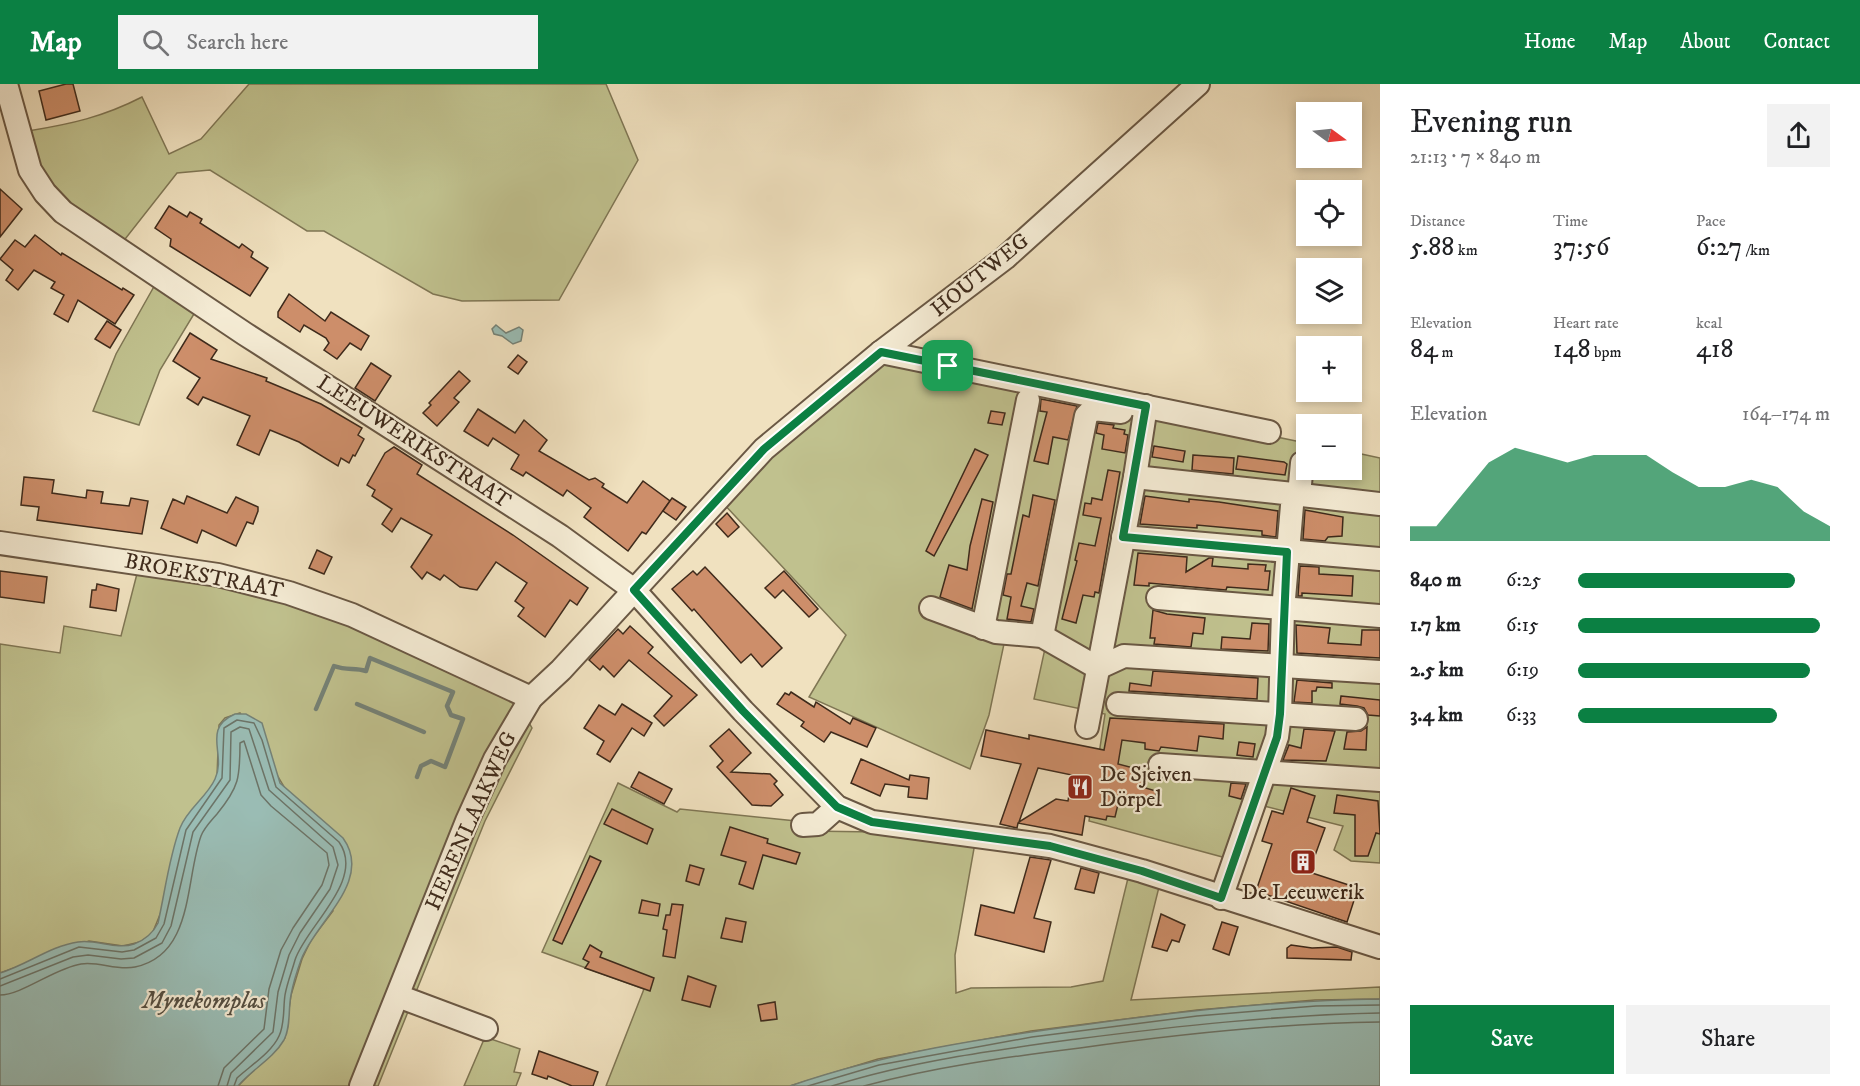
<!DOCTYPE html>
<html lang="en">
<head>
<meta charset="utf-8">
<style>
	body { margin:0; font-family:"IM FELL DW Pica",serif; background:#f2f2f2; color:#202124; height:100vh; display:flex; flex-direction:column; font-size:22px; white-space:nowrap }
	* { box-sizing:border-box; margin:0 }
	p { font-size:20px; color:#757577 }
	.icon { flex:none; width:33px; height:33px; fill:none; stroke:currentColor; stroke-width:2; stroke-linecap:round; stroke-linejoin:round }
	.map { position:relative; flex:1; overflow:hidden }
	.panel { display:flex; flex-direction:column; background:#fff; width:480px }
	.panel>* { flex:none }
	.needle { width:39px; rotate:105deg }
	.controls { position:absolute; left:1296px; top:18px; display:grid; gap:12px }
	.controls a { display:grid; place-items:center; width:66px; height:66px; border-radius:0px; background:#fff; box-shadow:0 3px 9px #0003; font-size:30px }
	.pin { position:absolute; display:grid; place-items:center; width:51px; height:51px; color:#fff; margin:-26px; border-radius:12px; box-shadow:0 3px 9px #0006 }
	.round { display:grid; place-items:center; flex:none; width:63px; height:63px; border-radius:0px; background:#f2f2f2 }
	.head { display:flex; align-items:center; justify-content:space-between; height:102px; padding:0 30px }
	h1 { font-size:33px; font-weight:600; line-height:45px }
	.metrics { display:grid; grid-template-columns:repeat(3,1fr); gap:9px; height:102px; padding:6px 30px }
	.metrics div { display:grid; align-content:center }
	.metrics b { font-size:26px; font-weight:600 }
	.metrics small { font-size:16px; font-weight:400 }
	.metrics p { font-size:16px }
	.chart { height:168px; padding:12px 30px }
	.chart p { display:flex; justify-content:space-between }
	.chart svg { width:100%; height:108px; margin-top:6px; fill:#0b8043; opacity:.7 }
	.button { display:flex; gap:12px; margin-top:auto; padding:12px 30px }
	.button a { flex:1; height:69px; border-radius:0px; background:#0b8043; color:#fff; font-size:24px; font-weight:600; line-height:69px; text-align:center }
	.button a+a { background:#f2f2f2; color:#202124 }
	ul { padding:0 30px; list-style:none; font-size:20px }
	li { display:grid; grid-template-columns:96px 72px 1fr; align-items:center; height:45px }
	li i { height:15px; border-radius:8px; background:#0b8043 }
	header { display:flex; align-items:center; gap:36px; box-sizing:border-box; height:84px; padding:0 30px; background:#0b8043; color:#fff }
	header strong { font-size:28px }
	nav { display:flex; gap:33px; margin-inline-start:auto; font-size:21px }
	.search { width:420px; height:54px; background:#f2f2f2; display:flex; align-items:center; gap:15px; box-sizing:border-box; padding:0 21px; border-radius:0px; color:#757577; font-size:22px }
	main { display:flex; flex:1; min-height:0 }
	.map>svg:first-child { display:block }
	.green { fill:#c0c18e; stroke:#7f7654; stroke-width:1.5 }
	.water { fill:#9abdb5; stroke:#758277; stroke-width:1.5 }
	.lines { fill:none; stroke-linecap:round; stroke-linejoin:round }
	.shore { stroke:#6c7468; stroke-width:1.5 }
	.stream { stroke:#758277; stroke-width:4.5 }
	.building { fill:#cd8e6a; stroke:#3e2a1b; stroke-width:1.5; fill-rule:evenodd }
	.minor-casing { stroke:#6a5844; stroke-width:26 }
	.minor { stroke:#f5ecd5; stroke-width:22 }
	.route-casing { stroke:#fff; stroke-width:12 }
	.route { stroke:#0b8043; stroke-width:8 }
	.labels { text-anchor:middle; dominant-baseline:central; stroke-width:4.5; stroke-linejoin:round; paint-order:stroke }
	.street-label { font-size:22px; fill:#3e2a1b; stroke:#f5ecd5 }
	.poi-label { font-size:22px; fill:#3e2a1b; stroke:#f5ecd5; text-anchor:start }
	.water-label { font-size:24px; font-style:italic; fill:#554f42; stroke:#f5ecd5 }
</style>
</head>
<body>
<header>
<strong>Map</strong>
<div class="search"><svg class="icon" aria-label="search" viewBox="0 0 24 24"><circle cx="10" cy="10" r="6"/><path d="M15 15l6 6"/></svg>Search here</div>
<nav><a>Home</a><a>Map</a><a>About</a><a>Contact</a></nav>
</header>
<main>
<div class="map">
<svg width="1380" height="1002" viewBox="0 0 1380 1002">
	<rect width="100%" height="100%" fill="#f0e1bf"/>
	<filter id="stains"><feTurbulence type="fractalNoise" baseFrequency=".00333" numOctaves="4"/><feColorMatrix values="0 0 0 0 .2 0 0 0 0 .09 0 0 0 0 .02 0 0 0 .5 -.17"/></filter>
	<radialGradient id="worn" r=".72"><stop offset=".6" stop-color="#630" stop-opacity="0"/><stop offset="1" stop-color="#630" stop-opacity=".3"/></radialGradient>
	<g class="green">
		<path d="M249 0H606L638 76 559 216 462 217 433 210 324 147H307L210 86 177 89 122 159 47 102 28 47C71 40 103 33 142 13L169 70 201 55Z"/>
		<path d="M156 199 197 225 160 286 139 341 93 327 116 270Z"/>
		<path d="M886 273 1306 359V386H1352V368L1380 374V779L1351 777 1334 766 1343 742 1260 721 1241 778 1089 737 1105 630 1034 615 1046 560 1005 555 989 631 970 685 809 613 846 551 722 418 749 388Z"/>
		<path d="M139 482 271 509 512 609 532 644 485 737 378 1002H238L285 954 291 911 302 875 311 856 333 827 286 706 240 629 225 634 219 641 217 692 152 850 140 858 123 862 89 857 0 889V560L60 569 64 542 121 552Z"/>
		<path d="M618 699 677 728 680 725 806 738 807 747 877 748 975 759 955 871 956 909 971 904 1071 903 1103 897 1129 790 1160 799 1131 916 1380 903V915L1315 916 1197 926 1031 947 878 975 790 1002H606L644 905 542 868Z"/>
		<path d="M485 953 520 965 514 988 521 989 516 1002H464Z"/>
	</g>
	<g class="water">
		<path d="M496 241 506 249 519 243 523 246 521 257 513 260 502 252 494 250 492 245Z"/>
		<path d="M235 630H246L262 639 280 699 343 754C374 797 315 838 301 876 297 887 293 900 291 911 288 926 291 943 284 956 273 975 251 986 238 1002H0V889C27 881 50 862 78 858 97 855 116 866 134 860 145 856 153 849 158 839 165 808 169 773 180 744 187 725 207 713 215 695 227 670 201 645 235 630Z"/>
		<path d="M1380 915V1002H790C885 969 983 954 1082 941 1181 927 1280 916 1380 915Z"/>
	</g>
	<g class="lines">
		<g class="shore">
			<path d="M0 895 79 863 122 868 134 866 156 854 164 840 186 746 222 694 224 644 237 636 254 639 262 656 276 703 339 758C366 796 306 842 295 876 292 887 287 899 285 911 283 924 285 940 279 952 272 968 250 982 237 994L234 1002"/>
			<path d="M0 902 73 873 88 871 121 875 134 874 162 859 171 842 193 748 230 696 231 648 240 643 249 645 269 706 333 763 338 781 330 805 300 849 289 871 278 908 273 948 231 989 227 1002"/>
			<path d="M0 911C22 911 55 884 81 880 99 877 117 887 135 883 194 871 185 796 201 752 204 744 211 737 217 730 239 703 240 694 240 659L244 657 261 711 271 722 327 769 329 781 322 801 293 844 281 866 269 905 264 945 224 984 218 1002"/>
			<path d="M808 1002 879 981 1032 953 1197 932 1316 922 1380 921"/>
			<path d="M832 1002C911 977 995 966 1077 955 1178 942 1278 931 1380 929"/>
			<path d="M864 1002C934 983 1007 973 1080 964 1180 950 1279 939 1380 938"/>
		</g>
		<g class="stream">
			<path d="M357 620 424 648"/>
			<path d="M316 625 334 582C348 587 354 583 366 587L370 574 453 608 447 622 451 631 463 635 445 683 431 677 421 682 417 693"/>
		</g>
	</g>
	<g class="building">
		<path d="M66 0H73L80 27 46 36 39 7Z"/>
		<path d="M0 105 22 125 0 153Z"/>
		<path d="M169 122 187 133 190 128 202 135 200 139 239 164 242 160 253 168 251 173 268 184 250 212 170 162 171 155 155 144Z"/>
		<path d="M35 151 61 171 62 169 122 206 123 204 134 211 115 240 78 216 68 238 54 230 64 211 51 204 55 198 34 186 18 206 6 196 13 186 0 175 15 156 25 163Z"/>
		<path d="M289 210 325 237 331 228 369 252 361 266 350 259 337 275 324 266 329 259 326 254 304 241 300 248 278 233V228Z"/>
		<path d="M107 237 121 246 110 264 95 255Z"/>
		<path d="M190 249 217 266 211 275 267 294 266 297 321 320 362 344 358 351 364 355 355 372 353 371 349 379 341 374 338 382 299 358 270 346 259 371 237 361 250 332 203 313 198 321 187 314 200 294 173 277Z"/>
		<path d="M518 271 527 278 518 290 508 283Z"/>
		<path d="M371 279 391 292 375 317 355 304Z"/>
		<path d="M459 287 470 297 454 314 459 318 437 342 423 329 431 321 429 319Z"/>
		<path d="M1041 315 1077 322 1068 356 1053 353 1048 380 1034 377 1047 328 1040 327Z"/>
		<path d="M478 325 515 349 524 336 547 356 539 367 589 396 595 394 604 400 602 403 627 419 643 397 670 417 646 450 642 448 628 467 584 433 591 424 567 406 563 412 526 388 523 392 511 385 519 371 493 354 488 362 464 347Z"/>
		<path d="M991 327 1005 329 1002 341 988 339Z"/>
		<path d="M1098 339 1114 341 1113 344 1125 346 1124 350 1128 351 1125 369 1102 365 1104 351 1096 349Z"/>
		<path d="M1154 362 1185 367 1183 378 1152 373Z"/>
		<path d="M394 363 422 381 417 390 513 451 588 504 577 521 570 516 545 553 518 532 524 524 515 517 527 499 496 478 477 506 460 503 444 491 440 496 427 488 422 495 411 483 432 451 401 434 392 448 382 440 392 425 372 412 375 406 367 401 385 369Z"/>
		<path d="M975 365 988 371 934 472 926 467Z"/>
		<path d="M1193 371 1234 374 1233 390 1192 386Z"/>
		<path d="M1238 372 1284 378 1287 380 1285 391 1236 385Z"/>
		<path d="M1108 386 1120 388 1099 509 1095 508 1094 513 1083 511 1076 539 1062 535 1077 477 1075 476 1079 459 1095 462 1101 434 1083 431 1085 419 1091 420 1092 414 1102 416Z"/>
		<path d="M24 393 54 396 52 409 86 414 87 406 103 408 101 419 129 422 131 414 148 417 142 450 37 436 39 423 21 421Z"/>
		<path d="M1033 411 1055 416 1038 502 1027 499 1021 522 1034 525 1031 538 1007 535 1011 513 1003 511 1007 490H1011L1023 431 1029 433Z"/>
		<path d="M187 412 227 429 236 413 258 423V427L253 440 247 438 236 462 202 446 197 459 161 444 173 415 184 420Z"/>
		<path d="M1145 412 1189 418V415L1219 418 1278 427 1276 453 1262 451V447L1197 441V444L1140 440Z"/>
		<path d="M672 414 686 423 676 436 663 427Z"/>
		<path d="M982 415 993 418 972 525 940 513 949 481 967 486 970 462Z"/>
		<path d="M1305 426 1343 433 1342 452 1328 453 1325 457 1303 455Z"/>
		<path d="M727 429 739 443 728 453 716 440Z"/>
		<path d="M317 466 332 473 324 490 309 484Z"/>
		<path d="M1138 469 1187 473 1186 488 1209 474H1213L1212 482 1248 485V480L1266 481 1265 487H1270L1268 506 1227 503 1226 506 1149 499V502L1134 501Z"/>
		<path d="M1300 482 1319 483V490L1353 492 1352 512 1302 509V512H1298Z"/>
		<path d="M705 483 782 564 762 583 751 570 741 579 694 525 692 527 672 505 693 487 697 491Z"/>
		<path d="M0 487 47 493 44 519 0 513Z"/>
		<path d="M784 487 818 525 809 533 783 506 775 514 765 504Z"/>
		<path d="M97 500 119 505 116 527 90 523 92 506H96Z"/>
		<path d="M1153 526 1167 530 1205 534 1203 550 1193 549 1191 563 1154 560 1155 554H1150Z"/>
		<path d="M1252 539 1269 540 1268 567 1221 565 1222 553 1250 555Z"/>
		<path d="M1296 541 1330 544 1328 559 1361 561 1362 546H1380V574L1297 569Z"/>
		<path d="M630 542 653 563 648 569 697 611 664 642 654 632 672 612 629 576 614 593 603 582 600 586 589 576 618 545 623 550Z"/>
		<path d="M1153 587 1258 594 1257 615 1129 607 1130 599 1151 602Z"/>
		<path d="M1297 596 1332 599V604L1317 603 1316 607H1312V619L1294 618Z"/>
		<path d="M791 608 814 623 816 618 850 640 853 634 876 644 867 663 831 648 824 658 801 642 804 638 777 620 785 609 789 611Z"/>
		<path d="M1341 612 1380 616V632L1368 631 1364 624 1357 622 1340 620Z"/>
		<path d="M622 620 652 639 644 652 632 644 610 678 597 670 604 657 584 644 599 621 615 631Z"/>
		<path d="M1110 634 1224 640 1223 655 1199 652 1197 667 1161 663 1159 667 1145 665V659L1122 656 1118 680 1145 687 1142 703 1156 707 1155 719 1120 712 1115 733 1107 732 1106 736 1085 732 1082 751 1018 739 1017 744 1000 740 1021 680 981 672 986 646 1029 655V651L1104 666ZM1038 684 1072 691 1068 717 1056 715 1019 738Z"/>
		<path d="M1367 643 1366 666 1344 665 1347 648 1361 647Z"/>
		<path d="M729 645 751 669 731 688 770 690 777 697 774 700 783 711 771 722 752 721 717 683 723 677 710 662Z"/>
		<path d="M1304 645 1335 647 1326 677 1283 676 1289 661 1301 664Z"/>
		<path d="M1239 658 1255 660 1253 673 1237 671Z"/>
		<path d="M861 675 909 696 910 691 929 694 927 715 908 713 909 703 885 700 880 712 851 699Z"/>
		<path d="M639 688 672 705 664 720 631 703Z"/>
		<path d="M1231 699 1246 700 1241 715 1229 712Z"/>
		<path d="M1291 704 1315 712 1307 738 1325 744 1309 788 1358 804 1347 838 1256 807 1272 760 1262 757 1272 727 1283 730Z"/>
		<path d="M1337 711 1378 717 1380 750 1376 749 1368 772H1355V731L1334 729Z"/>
		<path d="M612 725 653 745 647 760 604 740Z"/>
		<path d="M730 743 768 755 767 759 800 769 796 780 763 771 753 805 739 800 746 778 721 771Z"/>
		<path d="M590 772 601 777 562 860 553 856Z"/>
		<path d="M1030 773 1051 776 1034 834 1051 838 1044 868 975 851 981 821 1014 829Z"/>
		<path d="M690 781 704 785 699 801 686 797Z"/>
		<path d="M1081 784 1099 789 1094 809 1075 805Z"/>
		<path d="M642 816 660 820 658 832 639 829Z"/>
		<path d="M672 820 683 821 675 874 663 872 667 846 663 845 666 831H670Z"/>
		<path d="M1161 830 1185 841 1179 858 1172 856 1167 867 1152 863Z"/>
		<path d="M726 834 746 838 742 858 721 854Z"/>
		<path d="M1222 838 1238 843 1229 871 1213 865Z"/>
		<path d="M590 861 602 868 600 873 654 894 650 907 585 884 589 878 583 875Z"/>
		<path d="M1291 861 1312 864 1337 863 1352 868 1351 876 1287 874V864Z"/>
		<path d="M688 892 716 902 710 923 682 916Z"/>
		<path d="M775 918 777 935 761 937 758 921Z"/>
		<path d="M539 967 598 988 593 1002H572L548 992 547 995 532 990Z"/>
	</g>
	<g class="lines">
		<defs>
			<g id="minor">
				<path d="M6 0 30 86 45 109 63 128 245 250 560 452 634 506 743 627 837 723 872 738 1050 762 1142 787 1380 863"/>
				<path d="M881 268 1269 348"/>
				<path d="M1146 322 1135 393 1293 410 1283 526 1280 630 1277 653 1221 814"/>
				<path d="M1293 410 1380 420"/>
				<path d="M1299 411 1302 379"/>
				<path d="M1123 453 1380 475"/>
				<path d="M0 459 218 491 289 509 352 531 531 614"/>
				<path d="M1158 514 1380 532"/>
				<path d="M931 524 996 548 1042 552 1098 584 1124 572 1380 588"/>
				<path d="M983 544 1028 316"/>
				<path d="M1042 552 1086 332 1093 325 1121 328"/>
				<path d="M1118 620 1356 635"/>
				<path d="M1087 643 1135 393"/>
				<path d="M1160 681 1380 696"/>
				<path d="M803 741 818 740 837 723"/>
				<path d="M398 912 486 945"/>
				<path d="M361 1002 467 737 495 675 531 614 561 586 764 365 881 268 1005 174 1198 0"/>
			</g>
		</defs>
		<use href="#minor" class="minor-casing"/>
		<use href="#minor" class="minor"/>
	</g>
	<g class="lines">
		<defs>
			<path id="route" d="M881 268 1146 322 1123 453 1287 468 1280 630 1277 653 1221 814 1142 787 1050 762 872 738 837 723 743 627 634 506 764 365Z"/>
		</defs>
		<use href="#route" class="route-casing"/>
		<use href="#route" class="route"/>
	</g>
	<defs>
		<symbol id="restaurant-square" viewBox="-11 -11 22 22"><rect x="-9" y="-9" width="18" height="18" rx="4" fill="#8f2418" stroke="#f5ecd5"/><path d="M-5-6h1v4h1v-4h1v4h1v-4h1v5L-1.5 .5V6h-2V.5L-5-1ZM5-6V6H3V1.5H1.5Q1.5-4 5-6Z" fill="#fff"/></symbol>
		<symbol id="building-square" viewBox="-11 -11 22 22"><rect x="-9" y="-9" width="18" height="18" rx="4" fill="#8f2418" stroke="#f5ecd5"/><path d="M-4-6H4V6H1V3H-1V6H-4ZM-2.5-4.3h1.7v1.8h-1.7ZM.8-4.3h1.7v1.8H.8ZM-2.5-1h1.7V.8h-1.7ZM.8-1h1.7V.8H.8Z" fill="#fff"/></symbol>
	</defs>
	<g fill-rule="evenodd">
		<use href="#restaurant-square" x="1065" y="688" width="30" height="30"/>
		<use href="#building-square" x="1288" y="763" width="30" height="30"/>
	</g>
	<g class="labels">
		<g class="street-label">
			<text transform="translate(980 191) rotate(-39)">HOUTWEG</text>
			<text transform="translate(414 358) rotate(33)">LEEUWERIKSTRAAT</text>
			<text transform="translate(204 492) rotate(11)">BROEKSTRAAT</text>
			<text transform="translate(471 737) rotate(-66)">HERENLAAKWEG</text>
		</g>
		<g class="poi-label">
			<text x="1100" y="690">De Sjeiven<tspan x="1100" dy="25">Dörpel</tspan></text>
			<text x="1303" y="808" text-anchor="middle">De Leeuwerik</text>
		</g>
		<g class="water-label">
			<text x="204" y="917">Mynekomplas</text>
		</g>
	</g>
	<rect width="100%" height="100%" filter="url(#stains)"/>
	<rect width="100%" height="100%" fill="url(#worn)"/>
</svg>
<div class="controls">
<a><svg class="needle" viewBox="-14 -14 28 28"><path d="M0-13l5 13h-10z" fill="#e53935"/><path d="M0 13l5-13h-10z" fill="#757577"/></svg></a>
<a><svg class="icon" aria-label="locate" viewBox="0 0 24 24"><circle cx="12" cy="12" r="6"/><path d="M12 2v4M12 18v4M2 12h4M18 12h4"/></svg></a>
<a><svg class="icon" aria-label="layers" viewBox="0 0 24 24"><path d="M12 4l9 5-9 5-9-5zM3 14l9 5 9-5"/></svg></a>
<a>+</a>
<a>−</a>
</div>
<div class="pin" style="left:948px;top:282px;background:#1e9e55"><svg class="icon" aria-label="arrive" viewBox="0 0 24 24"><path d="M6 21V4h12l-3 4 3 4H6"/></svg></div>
</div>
<section class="panel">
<div class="head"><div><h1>Evening run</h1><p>21:13 · 7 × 840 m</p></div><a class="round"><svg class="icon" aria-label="share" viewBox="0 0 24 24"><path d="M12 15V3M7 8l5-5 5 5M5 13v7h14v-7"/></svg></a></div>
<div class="metrics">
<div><p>Distance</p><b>5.88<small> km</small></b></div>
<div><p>Time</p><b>37:56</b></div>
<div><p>Pace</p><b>6:27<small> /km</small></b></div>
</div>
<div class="metrics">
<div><p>Elevation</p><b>84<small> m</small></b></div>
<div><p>Heart rate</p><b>148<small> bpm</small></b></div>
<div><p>kcal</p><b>418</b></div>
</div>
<div class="chart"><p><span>Elevation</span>164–174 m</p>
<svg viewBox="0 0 160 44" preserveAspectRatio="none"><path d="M0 44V38L10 38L20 25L30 12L40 6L50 9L60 12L70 9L80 9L90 9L100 16L110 22L120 22L130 19L140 22L150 32L160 38V44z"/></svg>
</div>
<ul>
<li><b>840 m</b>6:25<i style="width:86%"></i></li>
<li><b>1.7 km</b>6:15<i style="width:96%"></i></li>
<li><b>2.5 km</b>6:19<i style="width:92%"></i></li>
<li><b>3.4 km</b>6:33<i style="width:79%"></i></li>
</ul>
<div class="button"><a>Save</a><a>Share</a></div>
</section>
</main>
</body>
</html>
